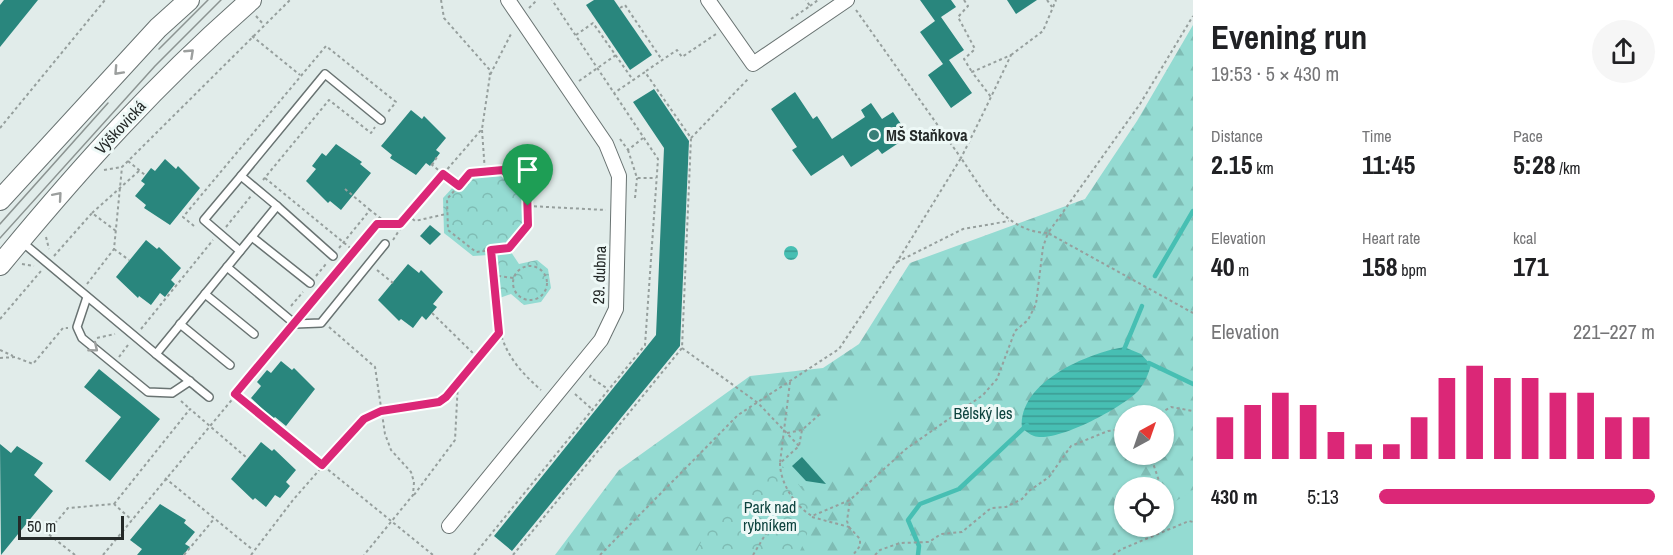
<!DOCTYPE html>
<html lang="en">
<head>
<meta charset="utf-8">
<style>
	body { margin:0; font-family:"Archivo Narrow",sans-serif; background:#f6f6f6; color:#202124; height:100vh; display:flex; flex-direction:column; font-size:22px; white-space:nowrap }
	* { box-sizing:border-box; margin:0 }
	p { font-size:20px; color:#757577 }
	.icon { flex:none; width:33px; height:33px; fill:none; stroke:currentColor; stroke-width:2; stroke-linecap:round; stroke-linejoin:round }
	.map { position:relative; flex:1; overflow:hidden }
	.panel { display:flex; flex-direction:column; background:#fff; width:480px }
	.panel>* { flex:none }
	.needle { width:39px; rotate:40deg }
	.buttons { position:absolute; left:1114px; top:405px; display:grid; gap:12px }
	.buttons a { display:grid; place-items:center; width:60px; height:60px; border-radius:50%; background:#fff; box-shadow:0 2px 4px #0004; font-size:30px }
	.scale { position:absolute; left:18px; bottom:15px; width:106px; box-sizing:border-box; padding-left:6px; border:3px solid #242928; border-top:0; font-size:16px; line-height:21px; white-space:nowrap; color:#242928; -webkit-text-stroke:4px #eef9f7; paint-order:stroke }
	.pin { position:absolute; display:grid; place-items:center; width:51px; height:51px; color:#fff; margin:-62px -26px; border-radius:50% 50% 50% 0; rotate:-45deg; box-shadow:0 0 6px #0007 }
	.pin .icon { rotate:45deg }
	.round { display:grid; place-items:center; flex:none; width:63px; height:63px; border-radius:32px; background:#f6f6f6 }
	.overview { display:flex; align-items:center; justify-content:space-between; height:102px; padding:0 18px }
	h1 { font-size:33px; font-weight:800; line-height:45px }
	.stats { display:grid; grid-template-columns:repeat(3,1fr); gap:9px; height:102px; padding:6px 18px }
	.stats div { display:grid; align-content:center }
	.stats b { font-size:26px; font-weight:800 }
	.stats small { font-size:16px; font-weight:400 }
	.stats p { font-size:16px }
	.chart { height:168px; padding:12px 18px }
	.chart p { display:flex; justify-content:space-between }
	.chart svg { width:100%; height:108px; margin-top:6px; stroke:#db2777; stroke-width:6 }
	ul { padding:0 18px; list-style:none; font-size:20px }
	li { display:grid; grid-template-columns:96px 72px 1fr; align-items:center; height:45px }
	li i { height:15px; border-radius:8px; background:#db2777 }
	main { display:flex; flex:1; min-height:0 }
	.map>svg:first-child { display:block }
	.forest { fill:url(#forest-firs); fill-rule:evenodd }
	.park { fill:url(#park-crowns) }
	.garden { fill:#94dbd2 }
	.water { fill:url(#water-rules) }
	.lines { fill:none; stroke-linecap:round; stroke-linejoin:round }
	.stream { stroke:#47bfb3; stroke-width:4.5 }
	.building { fill:#29867d }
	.lane-casing { stroke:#697372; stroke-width:10 }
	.street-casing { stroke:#697372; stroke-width:16 }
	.secondary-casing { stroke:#697372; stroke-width:22 }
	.path { stroke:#969f9d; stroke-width:2; stroke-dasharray:3 3; stroke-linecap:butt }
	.lane { stroke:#fff; stroke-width:7 }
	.street { stroke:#fff; stroke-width:14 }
	.secondary { stroke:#fff; stroke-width:20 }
	.tram { stroke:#8c9492; stroke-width:1.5 }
	.oneway { stroke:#9c9f9e }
	.route-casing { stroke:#fff; stroke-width:12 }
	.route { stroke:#db2777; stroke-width:8 }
	.poi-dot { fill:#387f77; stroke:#eef9f7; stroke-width:2 }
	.labels { text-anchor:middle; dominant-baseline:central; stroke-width:6; stroke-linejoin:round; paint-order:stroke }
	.street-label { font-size:16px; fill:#242928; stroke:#eef9f7 }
	.poi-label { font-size:16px; font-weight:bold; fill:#242928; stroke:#eef9f7; text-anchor:start }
	.park-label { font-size:16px; fill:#0e443f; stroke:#eef9f7 }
</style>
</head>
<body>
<main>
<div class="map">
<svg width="1193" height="555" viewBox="0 0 1193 555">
	<defs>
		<pattern id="forest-firs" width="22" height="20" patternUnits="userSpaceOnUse" patternTransform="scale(1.5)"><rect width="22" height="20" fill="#94dbd2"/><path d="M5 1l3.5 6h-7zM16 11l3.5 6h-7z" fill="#7fbcb4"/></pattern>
		<pattern id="park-crowns" width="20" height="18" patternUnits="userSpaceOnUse" patternTransform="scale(1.5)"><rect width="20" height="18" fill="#94dbd2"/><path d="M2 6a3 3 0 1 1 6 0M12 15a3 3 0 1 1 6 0" fill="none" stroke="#7fbcb4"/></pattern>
		<pattern id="water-rules" width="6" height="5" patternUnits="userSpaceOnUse" patternTransform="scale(1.5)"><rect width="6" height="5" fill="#47bfb3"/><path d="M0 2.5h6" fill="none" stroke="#3b9b92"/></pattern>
	</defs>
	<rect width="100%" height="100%" fill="#e1ecea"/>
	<path class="forest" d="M1193 25V555H555L619 470 750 376 823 368 859 344 910 263 1085 199 1137 121ZM1125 416H1164V454H1125ZM1125 488H1164V526H1125Z"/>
	<g class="park">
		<path d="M504 166 531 190 533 225 511 252 519 264 537 260 548 269 551 288 541 302 524 305 511 294 494 300 489 255 473 256 444 233 443 198 469 170Z"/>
		<path d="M774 466H783C813 500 820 511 798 555H695C709 521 742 485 774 466Z"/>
	</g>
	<g class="garden">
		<path d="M871 379 902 412 822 487 800 486 780 463Z"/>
		<path d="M1193 490V555H1090L1136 527 1164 526V509Z"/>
	</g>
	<g class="water">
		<circle cx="791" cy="253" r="7"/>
		<path d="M1124 347 1141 354 1151 365C1148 375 1145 382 1139 390 1124 407 1055 444 1034 436 1030 435 1026 431 1022 428 1018 382 1088 353 1124 347Z"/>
	</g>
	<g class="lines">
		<g class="stream">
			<path d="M1155 276 1193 211"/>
			<path d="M1123 352 1142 306"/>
			<path d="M1149 363 1193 384"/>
			<path d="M918 555 919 546 908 520 920 504 959 489 1027 425"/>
		</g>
	</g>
	<g class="building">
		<path d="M4 0H38L0 47V5Z"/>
		<path d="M594 0H614L652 55 630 70 586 5Z"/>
		<path d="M920 0H951L956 7 941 17 964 50 949 60 972 93 951 108 928 75 943 64 920 32 935 21Z"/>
		<path d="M1007 0H1037L1016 14Z"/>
		<path d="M654 89 689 141 680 346 512 551 494 536 656 335 664 148 633 102Z"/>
		<path d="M795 92 813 119 817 116 832 139 865 117 861 110 871 103 882 119 893 112 909 136 882 154 878 149 851 167 843 155 811 176 792 150 797 147 771 109Z"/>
		<path d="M411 110 422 119 424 116 446 138 436 150 440 153 430 166 426 163 416 175 390 158 392 155 381 146Z"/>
		<path d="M336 144 362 162 360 164 371 173 341 210 330 201 328 203 306 181 316 169 312 166 322 153 326 156Z"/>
		<path d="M165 159 176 169 178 166 200 188 170 225 144 208 146 205 135 196 145 184 141 181 151 168 155 171Z"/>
		<path d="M430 225 441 234 430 245 420 236Z"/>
		<path d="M146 240 157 249 159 247 181 268 171 280 175 284 165 297 160 293 151 305 139 296 138 298 116 277Z"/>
		<path d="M408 264 419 273 421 270 443 292 433 304 437 307 426 320 422 316 413 328 401 319 399 321 378 300Z"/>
		<path d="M281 361 292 370 294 368 315 389 286 426 275 417 273 419 251 398 261 386 257 382 267 370 271 373Z"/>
		<path d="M99 369 160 419 110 481 85 461 121 417 84 387Z"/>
		<path d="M261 442 272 451 274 449 296 470 286 482 290 486 280 498 275 495 266 507 255 498 253 500 231 479Z"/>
		<path d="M0 444 11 453 17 446 43 463 34 475 53 491 1 555Z"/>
		<path d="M802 457 826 484 806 481 792 466Z"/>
		<path d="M160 504 186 520 184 523 195 532 185 544 190 547 183 555H137L142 549 130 540Z"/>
	</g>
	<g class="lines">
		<defs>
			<g id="lane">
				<path d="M277 206 333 256"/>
				<path d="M252 237 310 283"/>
				<path d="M22 242 156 354"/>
				<path d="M240 251 204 220 241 176"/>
				<path d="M227 267 295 324 321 323 385 244"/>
				<path d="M205 294 254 334"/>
				<path d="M87 297 77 327 82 338 148 392 172 393 190 381"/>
				<path d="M180 324 230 365"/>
				<path d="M209 397 156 354 277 206 241 176 325 74 381 120"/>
			</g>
			<g id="street">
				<path d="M708 0 753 64 847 0"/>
				<path d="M449 526 601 340 616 309 619 176 606 144 508 0"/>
			</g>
			<g id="secondary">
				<path d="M0 200 158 28 189 0"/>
				<path d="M0 265C79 169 158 81 251 0"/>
			</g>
		</defs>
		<use href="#lane" class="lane-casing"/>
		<use href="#street" class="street-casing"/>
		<use href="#secondary" class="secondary-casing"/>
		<g class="path">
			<path d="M441 0 444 18 489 69 490 75"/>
			<path d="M964 0 968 6 958 17 975 49 964 59 972 72"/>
			<path d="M1047 0 1052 7"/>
			<path d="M810 6 818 0"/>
			<path d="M529 8 537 0"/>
			<path d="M620 8 625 5 662 60"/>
			<path d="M856 10 961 158C978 124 995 89 1011 55L972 72 991 97"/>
			<path d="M256 16 264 25"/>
			<path d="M791 19 810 6 806 0"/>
			<path d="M576 35 593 23 633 80"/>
			<path d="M252 36 300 75"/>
			<path d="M1011 55 1043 31 1056 0"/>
			<path d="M646 71 677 50 682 57 716 34"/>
			<path d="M579 81 616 55"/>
			<path d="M0 128 105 0"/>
			<path d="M482 130 485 172"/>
			<path d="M691 138 749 78"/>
			<path d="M620 139 628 150 643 138"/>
			<path d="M628 150 637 178H656"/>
			<path d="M128 161 145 175"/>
			<path d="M431 164 458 186"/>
			<path d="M432 165 437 157"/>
			<path d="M104 170 122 167"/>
			<path d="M503 170 527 191 529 225 509 248 476 252 448 230 447 199 470 173Z"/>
			<path d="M265 178 354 251"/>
			<path d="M263 180 329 100 371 133 375 127"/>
			<path d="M345 189 370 210"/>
			<path d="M635 198 637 178"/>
			<path d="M528 206 606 210"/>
			<path d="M92 213 140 170"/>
			<path d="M408 215 415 221 446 214"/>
			<path d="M194 226 183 217 326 46 396 102 388 112"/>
			<path d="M226 227 251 196"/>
			<path d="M46 237 49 249"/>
			<path d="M393 240 400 229V224"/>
			<path d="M339 248 370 210 388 224"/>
			<path d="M114 249 129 260"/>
			<path d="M491 251 492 276"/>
			<path d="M54 256 92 213 116 231"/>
			<path d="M897 262 963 229 1009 221"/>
			<path d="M22 264 34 266"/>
			<circle cx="530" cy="283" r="17"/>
			<path d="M377 270 393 283"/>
			<path d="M316 276 326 264"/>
			<path d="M513 278 492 275C498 329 497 352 541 390"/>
			<path d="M87 284 114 249 122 167 290 0"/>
			<path d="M291 306 303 292"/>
			<path d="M304 312 377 224H400L482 129 490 75 512 32"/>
			<path d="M432 313 478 358"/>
			<path d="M0 319 41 271"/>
			<path d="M329 327 375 367 385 434 391 450 411 472 414 482 413 495 364 555"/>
			<path d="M141 329 213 240"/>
			<path d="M97 338 115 334"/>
			<path d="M682 348 758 403 799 446"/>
			<path d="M0 350 13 356"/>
			<path d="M119 357 128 345"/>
			<path d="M0 358 15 357 33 364 63 328H68"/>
			<path d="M591 375 590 377 608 389"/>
			<path d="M790 382 780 463 799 446 802 430 820 414"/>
			<path d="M235 394 433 555"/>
			<path d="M575 394 593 410"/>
			<path d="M181 401 190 409"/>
			<path d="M1155 416 1171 407 1193 411"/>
			<path d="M787 433 802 430"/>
			<path d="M1150 454 1159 481 1158 488"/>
			<path d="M780 463C780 483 795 506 812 516L850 500 906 449 983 395 997 379 1015 331 1028 320 1036 304 1043 247 1048 233 1193 313"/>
			<path d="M165 478 253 550"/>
			<path d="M414 495 455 440 458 382"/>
			<path d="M114 504 190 409 247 458"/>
			<path d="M812 517 849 527 847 521 850 500"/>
			<path d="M849 527 860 539V546L853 555"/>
			<path d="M75 555 47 533 68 508 114 504 132 520"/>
			<path d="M103 555 289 331"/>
			<path d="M184 555 214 519"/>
			<path d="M251 555 293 500 364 419 381 412 439 402 446 397 499 333"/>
			<path d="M474 555 645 345 658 159 552 0"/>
			<path d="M513 555 682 348 691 138 645 72 614 93"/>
			<path d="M600 555 738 415 839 349 897 262 961 158C983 190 1004 232 1048 233L1140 104 1193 16"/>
			<path d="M753 555 776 517 794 498"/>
			<path d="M875 555 880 550 900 543 929 542 941 534 962 532 991 508 1006 507 1022 499 1029 491 1049 477 1071 446 1108 431 1125 429"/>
			<path d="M1113 555 1122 549 1189 521 1193 522"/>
		</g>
		<use href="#lane" class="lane"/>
		<use href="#street" class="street"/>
		<use href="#secondary" class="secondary"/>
		<g class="tram">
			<path d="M159 49 208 0"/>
			<path d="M0 224 108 103"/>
			<path d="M0 238 155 66 221 0"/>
		</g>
	</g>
	<defs><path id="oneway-chevron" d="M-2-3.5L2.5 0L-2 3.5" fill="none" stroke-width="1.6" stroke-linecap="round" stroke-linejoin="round" transform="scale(1.5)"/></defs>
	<g class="oneway">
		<use href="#oneway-chevron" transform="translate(190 53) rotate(-43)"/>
		<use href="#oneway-chevron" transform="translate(118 71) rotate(133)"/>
		<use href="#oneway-chevron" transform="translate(58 196) rotate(-49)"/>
		<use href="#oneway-chevron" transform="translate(94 348) rotate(39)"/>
	</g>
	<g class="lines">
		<defs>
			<path id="route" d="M503 170 527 191 528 225 509 248 491 250 499 333 446 397 439 402 381 411 364 419 322 465 235 394 377 224H400L443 174 459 186 470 173Z"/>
		</defs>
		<use href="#route" class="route-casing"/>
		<use href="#route" class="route"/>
	</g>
	<circle class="poi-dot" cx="874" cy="135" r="6"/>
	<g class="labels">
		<g class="street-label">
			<text transform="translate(120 127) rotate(-47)">Výškovická</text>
			<text transform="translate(599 275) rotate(-88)">29. dubna</text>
		</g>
		<g class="poi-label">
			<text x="886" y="135">MŠ Staňkova</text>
		</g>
		<g class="park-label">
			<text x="983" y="413">Bělský les</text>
			<text x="770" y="507">Park nad<tspan x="770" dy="18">rybníkem</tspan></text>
		</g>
	</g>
</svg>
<div class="buttons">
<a><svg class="needle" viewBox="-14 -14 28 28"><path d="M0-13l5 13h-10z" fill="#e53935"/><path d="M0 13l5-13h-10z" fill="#757577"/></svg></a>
<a><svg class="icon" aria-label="locate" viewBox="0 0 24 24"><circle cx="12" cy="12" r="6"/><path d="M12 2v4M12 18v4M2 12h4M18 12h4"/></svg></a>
</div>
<div class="scale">50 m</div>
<div class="pin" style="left:528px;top:206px;background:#1e9e55"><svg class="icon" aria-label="arrive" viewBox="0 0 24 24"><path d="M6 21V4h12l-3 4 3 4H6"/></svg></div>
</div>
<section class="panel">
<div class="overview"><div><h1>Evening run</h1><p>19:53 · 5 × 430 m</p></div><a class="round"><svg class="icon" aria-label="share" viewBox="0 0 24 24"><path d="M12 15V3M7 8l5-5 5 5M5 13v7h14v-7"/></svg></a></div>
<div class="stats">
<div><p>Distance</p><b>2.15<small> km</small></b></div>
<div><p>Time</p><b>11:45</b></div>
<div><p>Pace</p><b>5:28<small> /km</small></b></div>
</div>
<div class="stats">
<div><p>Elevation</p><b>40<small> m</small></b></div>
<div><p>Heart rate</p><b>158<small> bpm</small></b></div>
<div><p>kcal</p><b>171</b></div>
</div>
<div class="chart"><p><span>Elevation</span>221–227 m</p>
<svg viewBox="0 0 160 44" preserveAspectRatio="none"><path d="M5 44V27M15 44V22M25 44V17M35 44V22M45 44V33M55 44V38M65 44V38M75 44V27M85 44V11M95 44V6M105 44V11M115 44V11M125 44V17M135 44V17M145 44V27M155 44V27"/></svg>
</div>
<ul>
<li><b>430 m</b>5:13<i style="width:100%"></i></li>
</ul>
</section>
</main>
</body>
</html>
